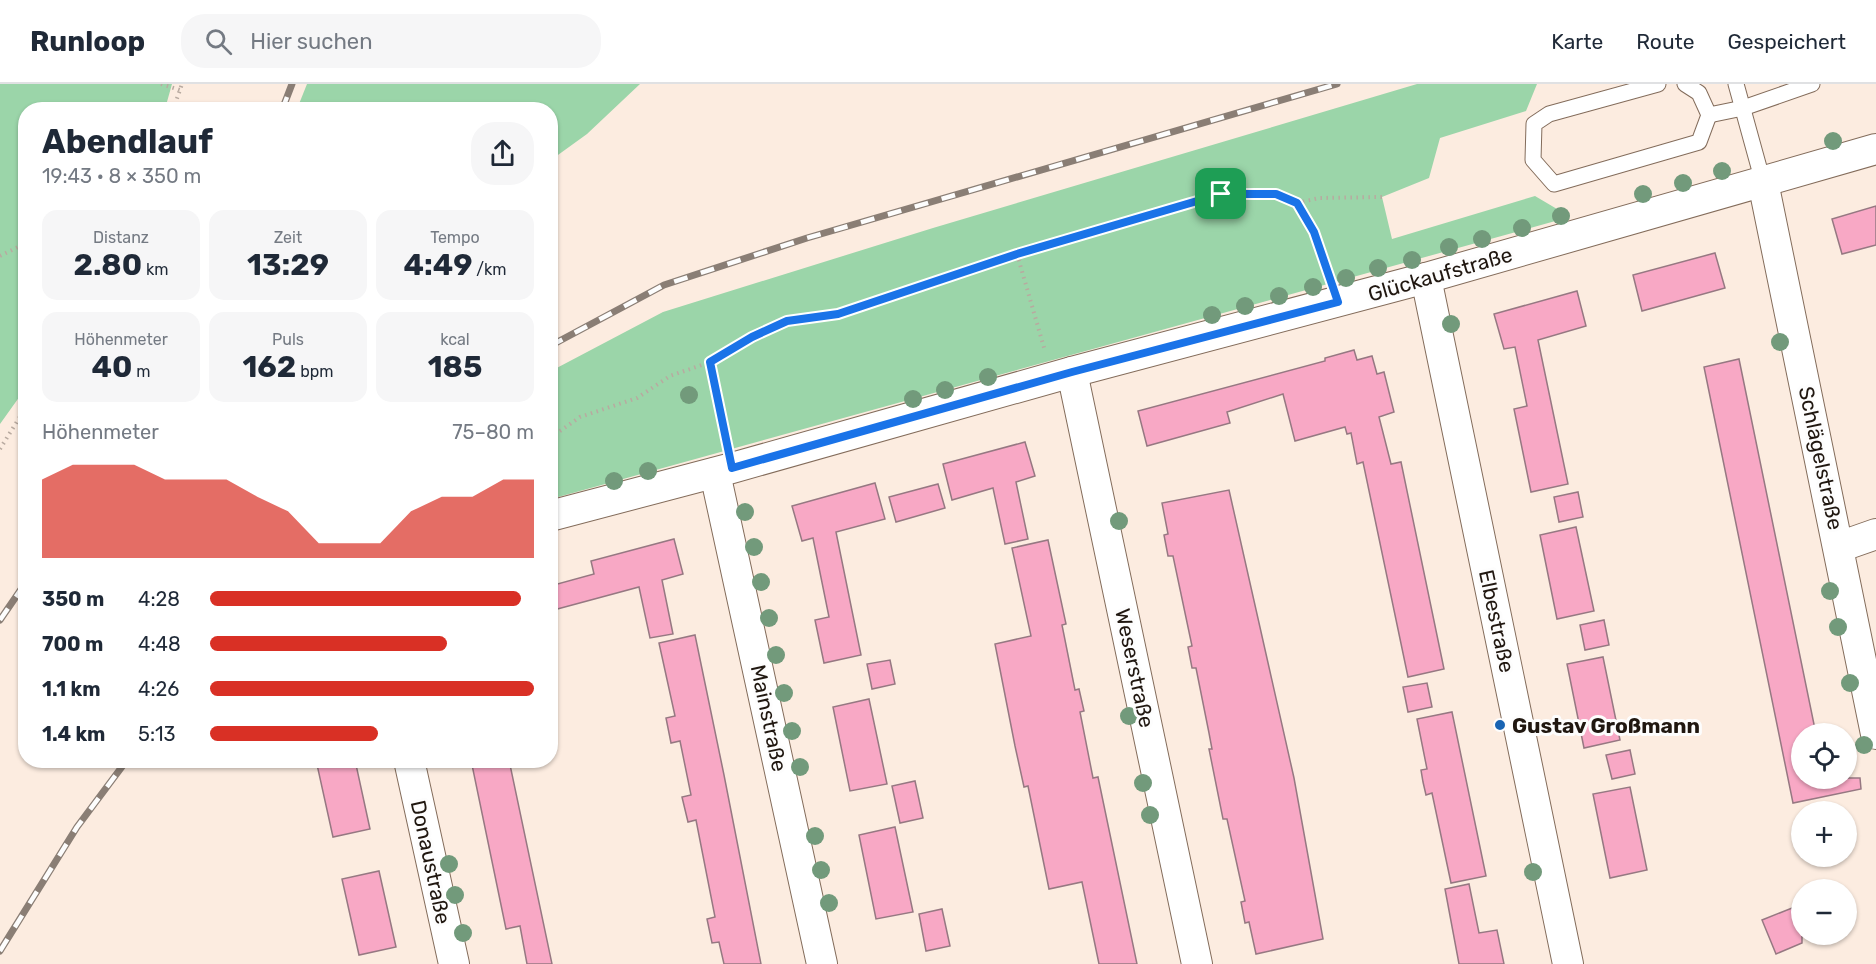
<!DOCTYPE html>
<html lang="de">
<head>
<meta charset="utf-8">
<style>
	body { margin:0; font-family:Rubik,sans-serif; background:#f6f6f7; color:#1f2937; height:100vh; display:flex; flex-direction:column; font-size:22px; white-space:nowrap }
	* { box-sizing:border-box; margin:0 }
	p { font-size:20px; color:#747a83 }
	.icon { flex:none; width:33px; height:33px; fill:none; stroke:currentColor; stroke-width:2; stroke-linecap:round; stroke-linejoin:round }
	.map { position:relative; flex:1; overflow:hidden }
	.sheet { position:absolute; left:18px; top:18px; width:540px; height:666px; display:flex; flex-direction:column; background:#fff; border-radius:24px; box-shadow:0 2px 4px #0004 }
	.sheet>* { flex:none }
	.fabs { position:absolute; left:1791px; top:639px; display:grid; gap:12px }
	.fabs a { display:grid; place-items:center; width:66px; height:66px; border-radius:50%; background:#fff; box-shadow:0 2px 4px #0004; font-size:30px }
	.pin { position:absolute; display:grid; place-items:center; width:51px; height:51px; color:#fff; margin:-26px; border-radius:12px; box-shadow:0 3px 9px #0006 }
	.round { display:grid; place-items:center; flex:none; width:63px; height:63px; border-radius:24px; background:#f6f6f7 }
	.overview { display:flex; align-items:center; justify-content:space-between; height:102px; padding:0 24px }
	h1 { font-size:33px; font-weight:700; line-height:45px }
	.metrics { display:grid; grid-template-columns:repeat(3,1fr); gap:9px; height:102px; padding:6px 24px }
	.metrics div { display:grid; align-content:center; border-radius:15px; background:#f6f6f7; text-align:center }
	.metrics b { font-size:30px; font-weight:700 }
	.metrics small { font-size:16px; font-weight:400 }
	.metrics p { font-size:16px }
	.chart { height:168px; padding:12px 24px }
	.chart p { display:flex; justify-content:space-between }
	.chart svg { width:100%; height:108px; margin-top:6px; fill:#d93025; opacity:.7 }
	ul { padding:0 24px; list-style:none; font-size:20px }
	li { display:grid; grid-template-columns:96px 72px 1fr; align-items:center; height:45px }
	li i { height:15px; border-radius:8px; background:#d93025 }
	header { display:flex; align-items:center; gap:36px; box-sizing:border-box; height:84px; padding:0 30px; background:#fff; border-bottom:2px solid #e0e1e3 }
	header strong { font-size:28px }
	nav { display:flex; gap:33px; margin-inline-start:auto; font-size:21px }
	.search { width:420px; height:54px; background:#f6f6f7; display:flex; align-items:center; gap:15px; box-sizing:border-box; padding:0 21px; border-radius:24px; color:#747a83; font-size:22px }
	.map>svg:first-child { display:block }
	.green { fill:#9bd5a9 }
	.building { fill:#f8a8c5; stroke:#967882; stroke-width:1.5 }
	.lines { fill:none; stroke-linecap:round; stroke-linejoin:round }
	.lane-casing { stroke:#836c5b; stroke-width:17 }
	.street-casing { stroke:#836c5b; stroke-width:32 }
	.path { stroke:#b8aaa0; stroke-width:4; stroke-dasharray:1.5 4.5; stroke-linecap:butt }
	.lane { stroke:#fff; stroke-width:15 }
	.street { stroke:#fff; stroke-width:30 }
	.rail-casing { stroke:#8a7e75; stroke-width:7 }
	.rail { stroke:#fdfdfd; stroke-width:4.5; stroke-dasharray:14; stroke-linecap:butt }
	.tree { fill:#729a7b }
	.route-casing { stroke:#fff; stroke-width:12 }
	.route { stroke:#1a73e8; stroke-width:8 }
	.poi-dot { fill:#1964b3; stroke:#fdfdfd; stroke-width:2 }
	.labels { text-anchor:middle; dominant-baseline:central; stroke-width:6; stroke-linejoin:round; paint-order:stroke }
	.street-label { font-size:21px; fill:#201710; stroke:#fdfdfd }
	.poi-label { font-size:21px; font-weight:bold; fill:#201710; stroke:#fdfdfd; text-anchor:start }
</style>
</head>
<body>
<header>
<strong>Runloop</strong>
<div class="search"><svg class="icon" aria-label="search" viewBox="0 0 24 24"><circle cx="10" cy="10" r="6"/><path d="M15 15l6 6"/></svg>Hier suchen</div>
<nav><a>Karte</a><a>Route</a><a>Gespeichert</a></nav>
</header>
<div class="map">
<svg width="1876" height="880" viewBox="0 0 1876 880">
	<rect width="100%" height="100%" fill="#fcece0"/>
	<g class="green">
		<path d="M0 0H172L165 25 26 26 25 305 0 340Z"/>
		<path d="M307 0H640L587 50 551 76 550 26 297 25Z"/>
		<path d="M1417 0H1537L1526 27 1440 54 1429 94 1382 113 1392 155 1535 112 1557 125 1559 136 551 415V287L663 228 933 144Z"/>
	</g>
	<g class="building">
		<path d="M1876 122V161L1842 170 1832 135Z"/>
		<path d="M1715 169 1725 204 1642 227 1633 191Z"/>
		<path d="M1577 207 1586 242 1538 256 1568 400 1531 408 1514 325 1527 322 1515 263 1504 265 1494 230Z"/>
		<path d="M1354 266 1357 276 1372 272 1377 290 1384 288 1394 328 1379 333 1391 380 1401 378 1444 585 1408 593 1363 378 1357 380 1351 349 1347 350 1345 343 1295 357 1283 310 1227 328 1230 339 1147 362 1138 327 1325 277V274Z"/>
		<path d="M1739 275 1816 650H1802V694H1860L1861 705 1793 719 1704 283Z"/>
		<path d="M1025 358 1035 392 1016 398 1028 455 1005 460 993 404 952 416 943 380Z"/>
		<path d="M875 399 885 435 836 448 861 571 824 579 815 536 829 533 813 454 802 457 792 422Z"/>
		<path d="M938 400 945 424 896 438 889 413Z"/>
		<path d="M1229 406 1294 694 1323 855 1256 870 1249 838 1245 839 1241 818 1245 817 1227 735H1223L1209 665H1212L1209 649 1196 584H1192L1188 563 1192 562 1173 472H1168L1164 451 1168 450 1162 419Z"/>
		<path d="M1578 408 1583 433 1559 438 1554 413Z"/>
		<path d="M1576 443 1594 527 1557 535 1540 451Z"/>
		<path d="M674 455 683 490 662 496 673 550 650 554 639 503 550 527V502L594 490 591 477Z"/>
		<path d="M1048 456 1066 540 1062 541 1075 606 1079 605 1084 627 1080 628 1093 694 1098 693 1137 880H1099L1082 798 1049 805 1028 702 1024 703 1015 662 995 560 1031 552 1012 464Z"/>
		<path d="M1604 536 1609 561 1585 566 1580 541Z"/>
		<path d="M695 551 724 691 761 880H724L719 858 712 859 707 835 715 833 696 736 688 738 682 713 691 711 680 657 671 659 666 634 675 632 659 559Z"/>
		<path d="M1603 573 1620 656 1584 664 1567 580Z"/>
		<path d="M890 576 895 600 872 605 867 580Z"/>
		<path d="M1427 599 1432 623 1408 628 1403 603Z"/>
		<path d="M869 615 887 700 850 707 833 623Z"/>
		<path d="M1452 628 1486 792 1451 799 1432 709 1426 711 1423 698 1421 686 1427 685 1417 635Z"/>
		<path d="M1630 666 1635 690 1612 695 1606 671Z"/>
		<path d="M316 676H355L370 745 333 753Z"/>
		<path d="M471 676H509L552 880H527L520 842 506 845Z"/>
		<path d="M915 697 923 734 900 739 892 702Z"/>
		<path d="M1630 703 1647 786 1610 794 1593 710Z"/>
		<path d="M895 743 913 828 876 835 859 751Z"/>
		<path d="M379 787 396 863 359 871 342 795Z"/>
		<path d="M1469 800 1479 849 1497 846 1504 880H1459L1445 805Z"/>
		<path d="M1802 820V859L1776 870 1762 836Z"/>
		<path d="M942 825 950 862 926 867 919 830Z"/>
	</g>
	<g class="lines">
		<defs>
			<g id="lane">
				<path d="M1658 0 1549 30 1534 40 1533 76 1554 100 1699 58 1709 31 1699 9 1685 0"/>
				<path d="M1736 0 1763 98"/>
				<path d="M1709 31 1743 24 1812 0"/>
			</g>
			<g id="street">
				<path d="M1763 98 1876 650"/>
				<path d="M1426 194 1568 880"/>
				<path d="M1072 288 1197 880"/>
				<path d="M715 389 822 880"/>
				<path d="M550 432 732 384 1072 288 1426 194 1876 65"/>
				<path d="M1839 463 1876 450"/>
				<path d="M409 676 454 880"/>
			</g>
		</defs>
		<use href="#lane" class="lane-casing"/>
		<use href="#street" class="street-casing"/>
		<g class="path">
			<path d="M161 0 180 6"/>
			<path d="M173 26 182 0"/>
			<path d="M1297 119 1319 114 1382 113"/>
			<path d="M1017 170 1045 267"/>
			<path d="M0 172 26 159"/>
			<path d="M710 278 727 357"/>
			<path d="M550 354 580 333 637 314 670 292 710 278 752 253 787 237 838 230 1017 170 1221 110H1276L1297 119 1314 148 1329 191"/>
			<path d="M0 365 26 323"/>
		</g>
		<use href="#lane" class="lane"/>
		<use href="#street" class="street"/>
		<defs>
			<g id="rail">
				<path d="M282 26 292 0"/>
				<path d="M550 262 664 201 807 154 1337 0"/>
				<path d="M0 536 26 498"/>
				<path d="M0 867 77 743 127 676"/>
			</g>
		</defs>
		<use href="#rail" class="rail-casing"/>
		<use href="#rail" class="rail"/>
	</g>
	<g class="tree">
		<circle cx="1833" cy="57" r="9"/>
		<circle cx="1722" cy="87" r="9"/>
		<circle cx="1683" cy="99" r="9"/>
		<circle cx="1643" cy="110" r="9"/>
		<circle cx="1561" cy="132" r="9"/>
		<circle cx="1522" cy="144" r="9"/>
		<circle cx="1482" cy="155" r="9"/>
		<circle cx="1449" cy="163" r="9"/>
		<circle cx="1412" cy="176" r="9"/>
		<circle cx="1378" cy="184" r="9"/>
		<circle cx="1346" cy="194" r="9"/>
		<circle cx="1313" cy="203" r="9"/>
		<circle cx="1279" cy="212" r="9"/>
		<circle cx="1245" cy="222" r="9"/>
		<circle cx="1212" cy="231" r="9"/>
		<circle cx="1451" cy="240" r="9"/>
		<circle cx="1780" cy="258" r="9"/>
		<circle cx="988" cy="293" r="9"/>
		<circle cx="945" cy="306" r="9"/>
		<circle cx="689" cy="311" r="9"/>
		<circle cx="913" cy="315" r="9"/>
		<circle cx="648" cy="387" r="9"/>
		<circle cx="614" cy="397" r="9"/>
		<circle cx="745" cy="428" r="9"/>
		<circle cx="1119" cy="437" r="9"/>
		<circle cx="754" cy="463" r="9"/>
		<circle cx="761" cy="498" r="9"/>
		<circle cx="1830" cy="507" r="9"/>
		<circle cx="769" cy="534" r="9"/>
		<circle cx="1838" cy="543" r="9"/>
		<circle cx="776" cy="571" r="9"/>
		<circle cx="1850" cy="599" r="9"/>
		<circle cx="784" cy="609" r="9"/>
		<circle cx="1129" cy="632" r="9"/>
		<circle cx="792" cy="647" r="9"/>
		<circle cx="1864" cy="661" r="9"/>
		<circle cx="800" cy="683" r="9"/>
		<circle cx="1143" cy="699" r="9"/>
		<circle cx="1150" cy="731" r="9"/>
		<circle cx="815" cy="752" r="9"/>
		<circle cx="449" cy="780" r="9"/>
		<circle cx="821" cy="786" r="9"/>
		<circle cx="1533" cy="788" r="9"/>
		<circle cx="455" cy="811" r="9"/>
		<circle cx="829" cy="819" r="9"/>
		<circle cx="463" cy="849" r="9"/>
	</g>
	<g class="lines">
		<defs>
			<path id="route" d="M1221 110H1276L1297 119 1314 148 1338 218 1072 288 732 384 710 278 752 253 787 237 838 230 1017 170Z"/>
		</defs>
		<use href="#route" class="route-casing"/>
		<use href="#route" class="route"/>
	</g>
	<circle class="poi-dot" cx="1500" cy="641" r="6"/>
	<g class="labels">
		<g class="street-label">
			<text transform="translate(1440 190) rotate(-16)">Glückaufstraße</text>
			<text transform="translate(1821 374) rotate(78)">Schlägelstraße</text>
			<text transform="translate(1497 537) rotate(78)">Elbestraße</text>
			<text transform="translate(1135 584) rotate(78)">Weserstraße</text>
			<text transform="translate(769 634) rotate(78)">Mainstraße</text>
			<text transform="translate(431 778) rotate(78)">Donaustraße</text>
		</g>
		<g class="poi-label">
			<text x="1512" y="641">Gustav Großmann</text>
		</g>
	</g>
</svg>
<div class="fabs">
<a><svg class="icon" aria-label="locate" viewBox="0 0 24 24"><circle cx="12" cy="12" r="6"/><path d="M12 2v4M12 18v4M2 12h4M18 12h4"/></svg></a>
<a>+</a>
<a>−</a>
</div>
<div class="pin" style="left:1221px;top:110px;background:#1e9e55"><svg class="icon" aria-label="arrive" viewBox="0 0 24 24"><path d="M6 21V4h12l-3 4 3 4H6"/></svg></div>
<section class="sheet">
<div class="overview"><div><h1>Abendlauf</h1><p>19:43 · 8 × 350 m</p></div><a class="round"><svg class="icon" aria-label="share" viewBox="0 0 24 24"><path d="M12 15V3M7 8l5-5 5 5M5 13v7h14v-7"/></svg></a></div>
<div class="metrics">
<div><p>Distanz</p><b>2.80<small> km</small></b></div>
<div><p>Zeit</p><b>13:29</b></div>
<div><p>Tempo</p><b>4:49<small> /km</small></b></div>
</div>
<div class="metrics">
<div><p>Höhenmeter</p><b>40<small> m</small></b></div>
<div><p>Puls</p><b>162<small> bpm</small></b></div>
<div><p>kcal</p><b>185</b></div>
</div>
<div class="chart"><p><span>Höhenmeter</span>75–80 m</p>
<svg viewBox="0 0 160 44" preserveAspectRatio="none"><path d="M0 44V12L10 6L20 6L30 6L40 12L50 12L60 12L70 19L80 25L90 38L100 38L110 38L120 25L130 19L140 19L150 12L160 12V44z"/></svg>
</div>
<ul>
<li><b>350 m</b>4:28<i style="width:96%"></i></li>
<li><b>700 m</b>4:48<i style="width:73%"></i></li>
<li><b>1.1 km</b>4:26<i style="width:100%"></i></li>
<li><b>1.4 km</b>5:13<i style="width:52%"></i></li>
</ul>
</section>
</div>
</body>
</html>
